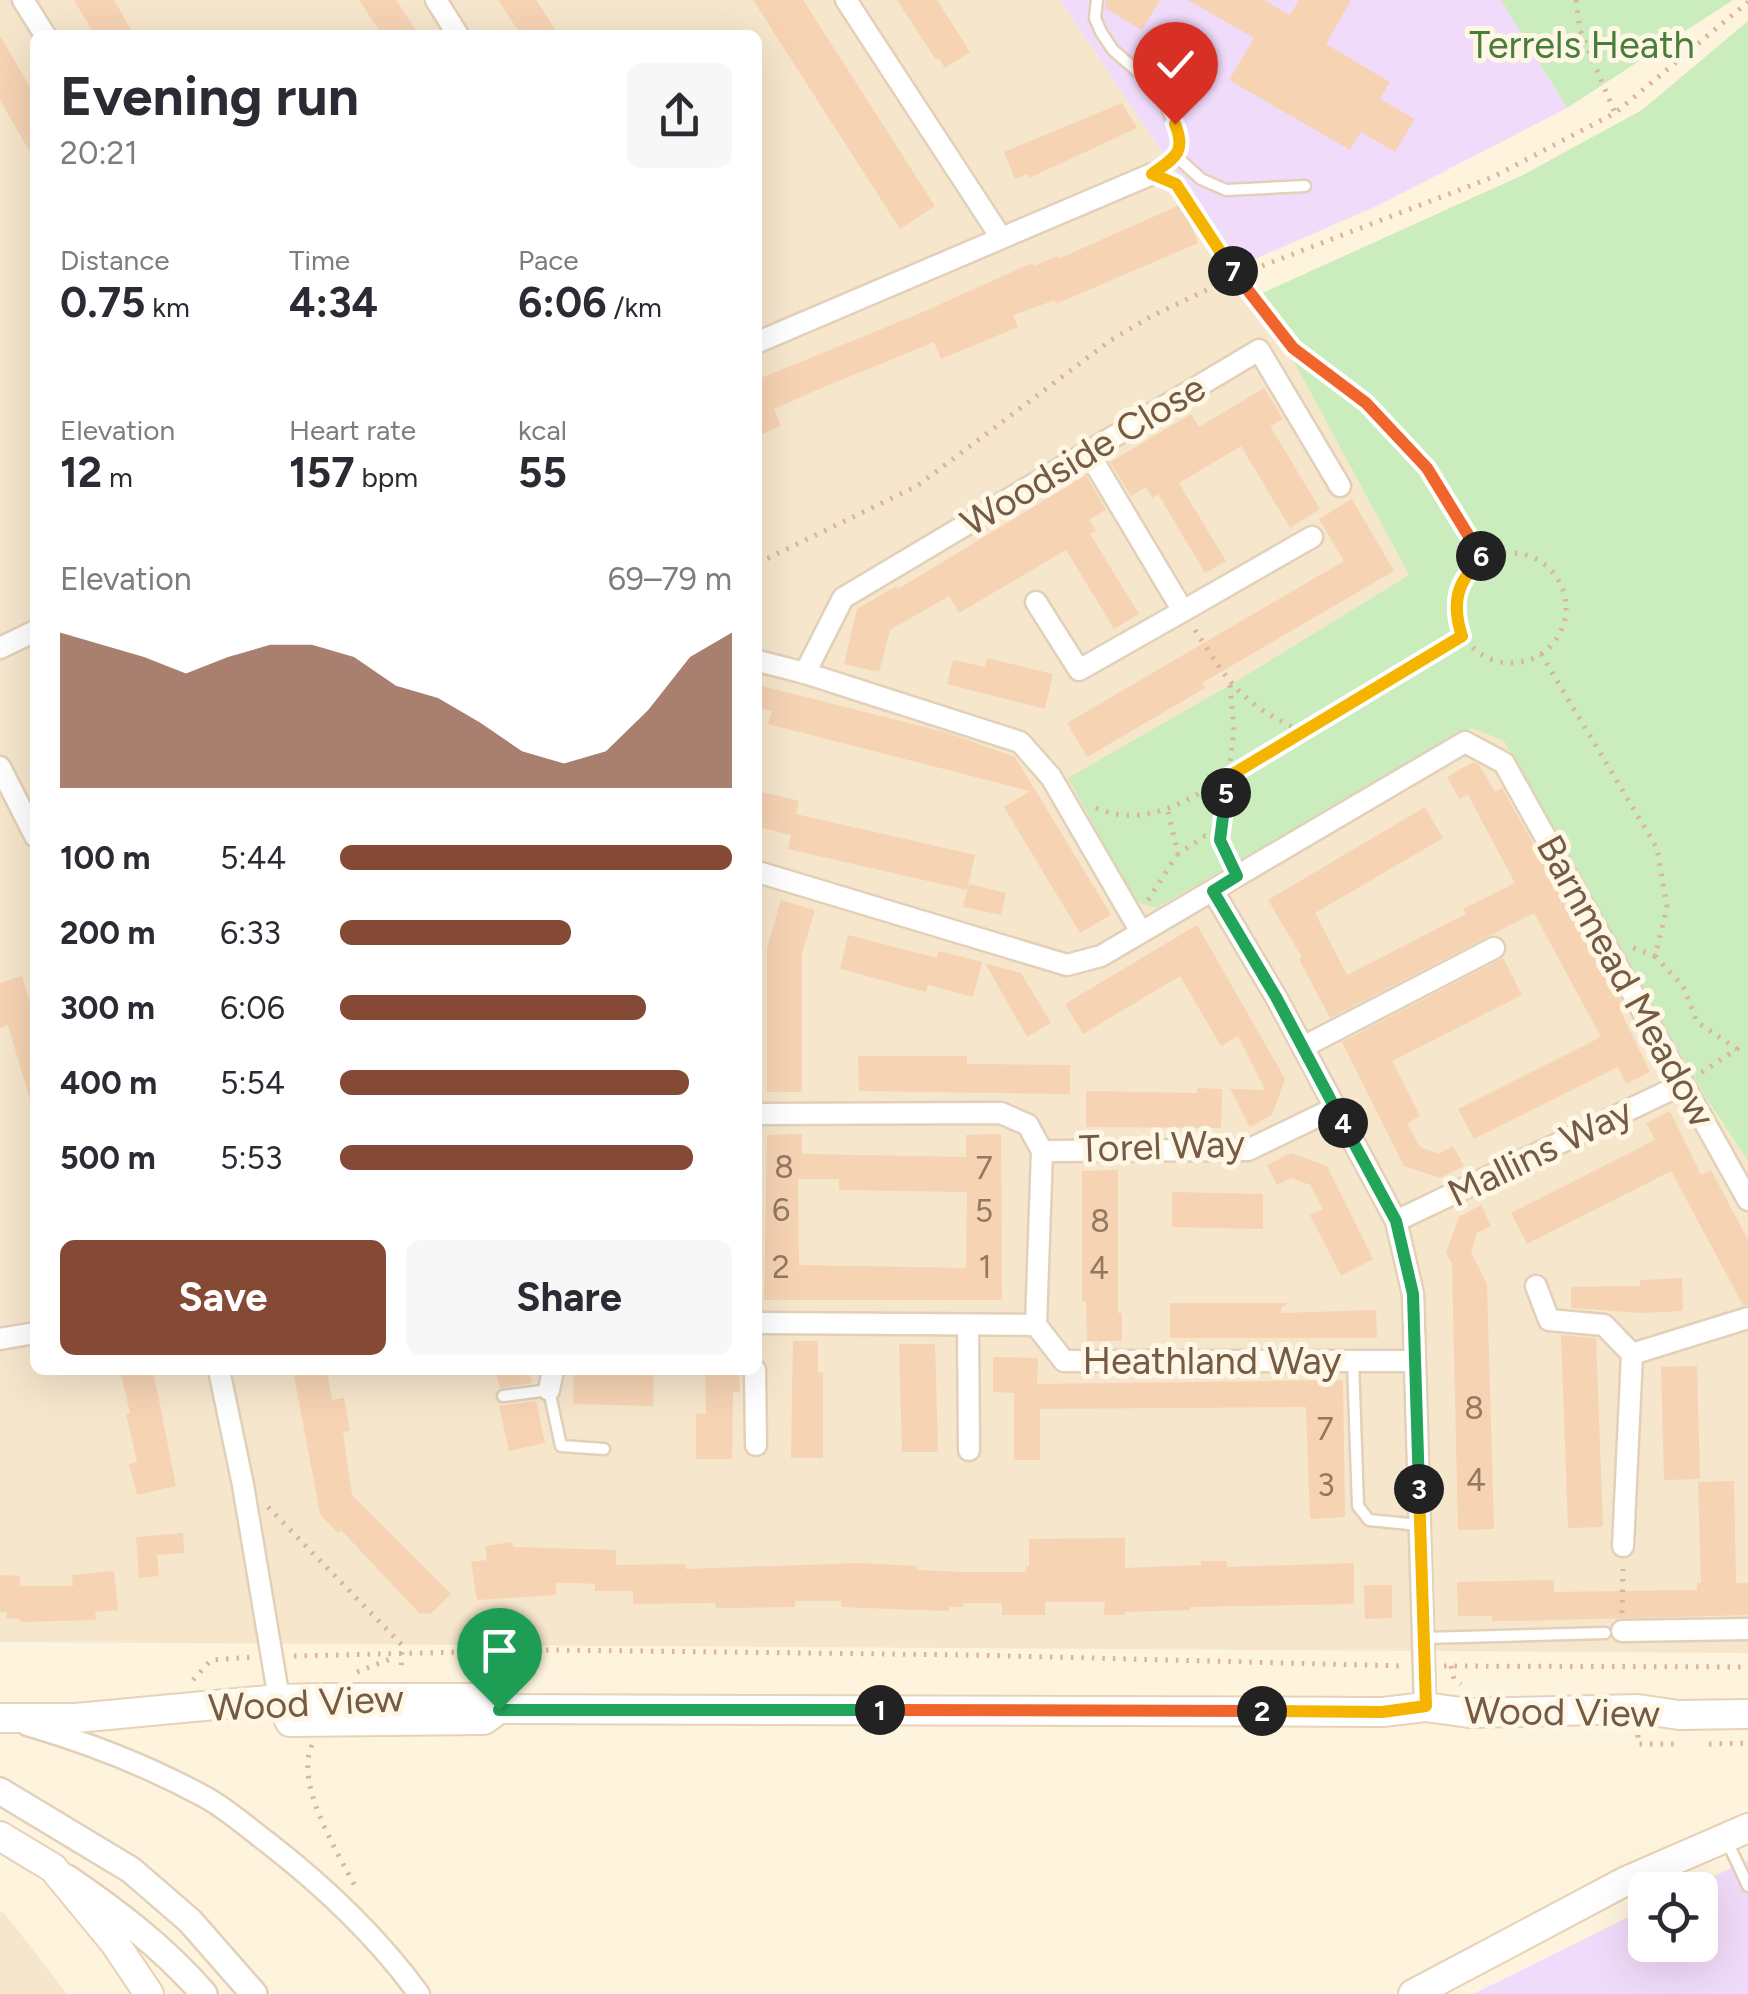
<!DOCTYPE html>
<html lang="en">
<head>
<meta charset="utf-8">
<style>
	body { margin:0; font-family:Figtree,sans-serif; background:#f7f7f7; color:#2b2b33; height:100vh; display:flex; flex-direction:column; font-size:38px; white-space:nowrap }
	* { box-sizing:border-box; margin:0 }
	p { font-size:32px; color:#7c7c81 }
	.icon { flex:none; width:55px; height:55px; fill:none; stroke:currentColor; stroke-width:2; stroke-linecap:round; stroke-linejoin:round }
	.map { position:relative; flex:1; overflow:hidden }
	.side { position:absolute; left:30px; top:30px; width:732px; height:1345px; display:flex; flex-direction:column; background:#fff; border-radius:15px; box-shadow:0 10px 40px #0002 }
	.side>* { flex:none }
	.buttons { position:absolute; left:1628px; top:1872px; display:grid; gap:20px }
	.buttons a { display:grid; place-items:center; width:90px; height:90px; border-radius:15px; background:#fff; box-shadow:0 10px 40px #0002; font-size:50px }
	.pin { position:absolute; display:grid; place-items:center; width:85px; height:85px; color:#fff; margin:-102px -42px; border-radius:50% 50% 50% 0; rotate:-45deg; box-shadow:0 0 10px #0007 }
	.pin .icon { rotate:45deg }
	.km { position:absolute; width:50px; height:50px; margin:-25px; border-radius:50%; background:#222; color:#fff; font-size:28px; line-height:50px; text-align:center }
	.round { display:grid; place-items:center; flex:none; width:105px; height:105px; border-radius:15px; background:#f7f7f7 }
	.head { display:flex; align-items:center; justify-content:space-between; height:170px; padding:0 30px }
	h1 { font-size:55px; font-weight:700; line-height:75px }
	.metrics { display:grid; grid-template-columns:repeat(3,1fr); gap:15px; height:170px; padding:10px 30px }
	.metrics div { display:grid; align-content:center }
	.metrics b { font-size:42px; font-weight:700 }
	.metrics small { font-size:28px; font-weight:400 }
	.metrics p { font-size:28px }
	.chart { height:280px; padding:20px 30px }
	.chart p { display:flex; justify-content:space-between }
	.chart svg { width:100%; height:180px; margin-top:10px; fill:#854a35; opacity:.7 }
	.button { display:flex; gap:20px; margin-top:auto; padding:20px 30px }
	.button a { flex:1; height:115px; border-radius:15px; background:#854a35; color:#fff; font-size:40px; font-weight:700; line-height:115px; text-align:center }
	.button a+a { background:#f7f7f7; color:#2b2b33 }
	ul { padding:0 30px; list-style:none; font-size:32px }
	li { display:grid; grid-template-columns:160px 120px 1fr; align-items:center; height:75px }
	li i { height:25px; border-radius:12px; background:#854a35 }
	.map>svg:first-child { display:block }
	.residential { fill:#f6e6cc; fill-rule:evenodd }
	.education { fill:#f1dbfa }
	.green { fill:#cbecbc }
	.building { fill:#f6d3b3; fill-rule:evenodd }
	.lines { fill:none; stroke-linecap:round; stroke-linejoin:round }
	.service-casing { stroke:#e2d0b9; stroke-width:15 }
	.minor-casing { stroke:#e2d0b9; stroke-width:25 }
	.tertiary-casing { stroke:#e2d0b9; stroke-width:30 }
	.secondary-casing { stroke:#e8d2b7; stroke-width:32 }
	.path { stroke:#dab697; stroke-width:5; stroke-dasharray:2.5 8; stroke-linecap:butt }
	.service { stroke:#fff; stroke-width:10 }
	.minor { stroke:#fff; stroke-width:20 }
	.tertiary { stroke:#fff; stroke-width:25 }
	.secondary { stroke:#fff; stroke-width:28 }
	.split-1-casing { stroke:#fff; stroke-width:20 }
	.split-2-casing { stroke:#fff; stroke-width:20 }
	.split-3-casing { stroke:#fff; stroke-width:20 }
	.split-4-casing { stroke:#fff; stroke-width:20 }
	.split-5-casing { stroke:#fff; stroke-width:20 }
	.split-6-casing { stroke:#fff; stroke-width:20 }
	.split-7-casing { stroke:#fff; stroke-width:20 }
	.split-8-casing { stroke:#fff; stroke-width:20 }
	.split-1 { stroke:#22a559; stroke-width:12 }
	.split-2 { stroke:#f0652b; stroke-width:12 }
	.split-3 { stroke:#f5b400; stroke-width:12 }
	.split-4 { stroke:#22a559; stroke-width:12 }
	.split-5 { stroke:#22a559; stroke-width:12 }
	.split-6 { stroke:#f5b400; stroke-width:12 }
	.split-7 { stroke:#f0652b; stroke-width:12 }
	.split-8 { stroke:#f5b400; stroke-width:12 }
	.labels { text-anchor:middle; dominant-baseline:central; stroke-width:10; stroke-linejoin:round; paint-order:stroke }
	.number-label { font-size:32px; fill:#957860 }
	.park-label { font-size:38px; fill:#4a7d3b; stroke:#fff7e6 }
	.street-label { font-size:38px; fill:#755a44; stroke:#fff7e6 }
</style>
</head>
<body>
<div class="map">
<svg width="1748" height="1994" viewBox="0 0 1748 1994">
	<rect width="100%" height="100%" fill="#fef4de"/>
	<g class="residential">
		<path d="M0 0H1060L1258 295 1409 575 1230 685 1069 779 1156 908 1472 728 1505 741 1705 1098 1748 1161V1653L0 1642ZM35 35H758V1370H35Z"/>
		<path d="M0 1911 5 1914 67 1994H0Z"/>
	</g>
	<g class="education">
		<path d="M1060 0H1501L1567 108 1379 205 1239 266Z"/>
		<path d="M1748 1860V1994H1473L1645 1909V1945H1700V1890H1685Z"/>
	</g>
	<g class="green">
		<path d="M1501 0H1733L1567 108Z"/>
		<path d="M1748 21V1161L1706 1098 1504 741 1472 728 1156 908 1135 901 1068 778 1230 685 1409 575 1258 295 1523 175 1642 110Z"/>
	</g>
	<g class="building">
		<path d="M74 0H114L134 35H95Z"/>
		<path d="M359 0H396L419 35H382Z"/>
		<path d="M498 0H536L559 35H521Z"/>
		<path d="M753 0H803L935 206 900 229Z"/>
		<path d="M897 0H937L970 52 945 68 939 59 936 60Z"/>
		<path d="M1106 0H1160L1142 30 1105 8Z"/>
		<path d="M1188 0H1264L1290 15 1299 0H1351L1326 44 1390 82 1380 99 1415 119 1395 152 1361 132 1350 150 1229 80 1254 38Z"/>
		<path d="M0 36 35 96V161L0 100Z"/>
		<path d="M1122 103 1137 128 1029 178 1028 174 1015 179 1004 152Z"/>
		<path d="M1182 204 1198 243 1056 304 1055 300 1013 315 1018 327 941 359 934 342 812 392 774 409 781 426 758 436V371L761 378 916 315 1032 263 1034 266 1057 256 1058 259Z"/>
		<path d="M1264 388 1283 419 1270 426 1320 509 1290 528 1241 446 1179 483 1226 561 1205 573 1158 494 1152 498 1146 487 1131 496 1110 462 1191 414 1199 427Z"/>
		<path d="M1086 475 1106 510 1089 520 1096 531 1090 534 1139 614 1114 629 1066 550 959 613 949 596 890 630 879 672 844 664 857 609 896 586 898 589Z"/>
		<path d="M1352 499 1394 571 1202 683 1205 688 1087 757 1067 723 1344 561 1319 519Z"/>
		<path d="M987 658 1053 674 1045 709 947 684 953 660 985 667Z"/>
		<path d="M758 685 948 733 1015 757 1111 915 1080 933 1004 807 1030 791 768 724 772 711 758 708Z"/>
		<path d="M1473 762 1480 766 1495 792 1502 788 1624 1006 1619 1008 1650 1072 1626 1084 1618 1067 1474 1139 1458 1109 1601 1037 1534 913 1330 1018 1299 959 1302 957 1268 900 1425 807 1443 838 1315 913 1347 975 1466 914 1463 909 1515 883 1468 795 1459 799 1447 777Z"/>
		<path d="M758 791 799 801 796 814 975 855 967 890 788 849 791 835 758 827Z"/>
		<path d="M969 884 1006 893 1001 915 963 907Z"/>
		<path d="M781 900 815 910 802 953V1092H767V948Z"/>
		<path d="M1197 925 1285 1079 1272 1115 1250 1127 1230 1089 1265 1090 1238 1036 1221 1046 1180 976 1083 1034 1065 1004Z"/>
		<path d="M848 935 937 958 939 951 982 962 973 997 928 985 926 992 840 969Z"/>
		<path d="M1503 958 1522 995 1392 1061 1420 1116 1407 1123 1420 1147 1439 1154 1453 1146 1464 1166 1440 1178 1404 1166 1342 1042Z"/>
		<path d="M985 963 1021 973 1051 1023 1027 1037Z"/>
		<path d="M22 976 35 1019V1099L30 1100 8 1025 0 1028V983Z"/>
		<path d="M858 1056H967V1064L1070 1065V1094L859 1091Z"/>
		<path d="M1197 1088 1222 1089 1221 1128 1086 1127V1091L1197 1093Z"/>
		<path d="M1670 1111 1701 1175 1711 1170 1748 1240V1305H1743L1671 1171 1527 1244 1511 1213 1655 1140 1646 1123Z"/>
		<path d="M802 1134V1154L966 1157V1135L1001 1134 1002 1300H764L767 1135ZM798 1179H839V1190L967 1192 966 1268 799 1265Z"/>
		<path d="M1291 1153 1327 1166 1373 1259 1341 1276 1310 1215 1323 1209 1310 1185 1291 1178 1277 1185 1267 1165Z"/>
		<path d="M1118 1170V1313H1122V1341H1087L1086 1301H1082V1171Z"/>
		<path d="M1172 1192 1263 1194V1229L1172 1227Z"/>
		<path d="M1481 1205 1491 1226 1477 1233 1471 1252 1487 1284 1494 1529 1458 1530 1452 1264 1446 1253 1459 1217Z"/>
		<path d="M1682 1278 1683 1311 1641 1313 1571 1308V1287L1640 1286V1280Z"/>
		<path d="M1170 1303H1289L1281 1307V1313L1376 1310 1377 1338H1170Z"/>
		<path d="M1561 1335 1596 1338 1603 1527 1568 1528Z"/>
		<path d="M793 1341H818V1373L823 1372V1458H791Z"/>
		<path d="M899 1344H935L938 1452H902Z"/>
		<path d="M993 1357 1038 1358 1037 1384 1343 1380 1345 1517 1310 1519 1306 1407 1040 1409V1460H1014V1393L993 1392Z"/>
		<path d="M1697 1366 1700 1479 1664 1480 1661 1367Z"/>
		<path d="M120 1370H153L176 1486 137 1495 129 1464 137 1462 126 1414 130 1413Z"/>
		<path d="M293 1370H327L332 1400 344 1398 350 1431 343 1432 352 1495 451 1594 430 1614 419 1613 341 1530 338 1533 320 1514Z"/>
		<path d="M495 1370H529L532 1383 500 1388Z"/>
		<path d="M574 1370 654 1371 653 1406 573 1404Z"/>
		<path d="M705 1370H739L740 1392H733L732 1459H696V1413L706 1414Z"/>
		<path d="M536 1401 545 1443 509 1451 499 1406Z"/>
		<path d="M1734 1481 1736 1583H1748V1615L1518 1621H1492V1616H1458L1457 1582 1554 1580V1592L1697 1590V1583H1701L1698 1482Z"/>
		<path d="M183 1533 184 1553 157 1555 159 1576 139 1578 136 1537Z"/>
		<path d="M1125 1538V1568L1201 1565V1561H1227V1567L1354 1563V1604L1190 1607V1610L1125 1612V1615H1104L1105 1602H1045V1615H1002V1603H963V1607H949V1611L841 1607V1601H795V1607L716 1608 715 1603 633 1604V1591H595V1584L576 1583H556V1595L477 1600 471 1562 487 1560 485 1546 512 1542 513 1547 616 1550V1565L686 1564V1569L860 1563 917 1566V1570L963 1572H1026V1566L1029 1567V1539Z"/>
		<path d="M114 1571 118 1610 95 1612 96 1620 20 1622V1619L6 1618 7 1612H0V1575L20 1576V1586H73L72 1575Z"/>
		<path d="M1364 1585H1392V1618L1365 1619Z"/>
	</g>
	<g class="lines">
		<defs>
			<g id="service">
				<path d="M1097 0 1095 18 1101 32 1113 50 1165 95 1168 111 1181 139 1176 156 1153 174"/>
				<path d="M1176 156 1201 179 1226 190 1305 186"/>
				<path d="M1353 1361 1358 1506 1369 1520 1419 1525"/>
				<path d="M503 1396 549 1390 561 1446 604 1449"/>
				<path d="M1424 1638 1605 1633"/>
				<path d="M1727 1841 1748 1886"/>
			</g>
			<g id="minor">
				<path d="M23 0 45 35"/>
				<path d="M436 0 458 35"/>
				<path d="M846 0 1000 236"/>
				<path d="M758 342 1152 174"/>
				<path d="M1036 602 1079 670 1183 611 1088 452"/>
				<path d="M1183 611 1312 537"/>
				<path d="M0 648 35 631"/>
				<path d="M758 661 805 673 843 598 1259 350 1340 486"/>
				<path d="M805 673 1020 742 1051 777 1141 932"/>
				<path d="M0 767 35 836"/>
				<path d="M758 872 1067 965 1101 956 1465 742 1504 763 1748 1200"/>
				<path d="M1213 891 1276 997 1396 1221 1413 1294 1425 1707"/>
				<path d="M1303 1047 1494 948"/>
				<path d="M758 1114 1001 1113 1028 1125 1042 1151 1036 1325"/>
				<path d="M1042 1151 1248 1150 1335 1108"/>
				<path d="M1396 1221 1683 1084"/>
				<path d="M1536 1286 1549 1320 1604 1325 1632 1354 1623 1546"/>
				<path d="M758 1323 1036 1325 1064 1361H1414"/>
				<path d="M968 1326 969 1450"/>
				<path d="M0 1339 35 1333"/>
				<path d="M1632 1354 1748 1318"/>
				<path d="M219 1370 243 1485 279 1699"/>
				<path d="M755 1370 756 1445"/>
				<path d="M549 1390 553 1370"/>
				<path d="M1622 1631 1748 1629"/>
				<path d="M27 1725C89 1743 148 1766 205 1797 227 1809 247 1827 267 1842 325 1887 376 1935 419 1994"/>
			</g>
			<g id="tertiary">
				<path d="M0 1791 131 1870 190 1921 254 1994"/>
				<path d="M67 1878C117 1912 164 1948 204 1994"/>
			</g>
			<g id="secondary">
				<path d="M279 1699 290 1722 484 1720 499 1709"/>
				<path d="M0 1718H76L279 1699 321 1698H480L499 1709 1383 1712 1425 1707 1469 1713 1638 1709 1679 1715 1748 1714"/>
				<path d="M0 1836 53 1868 114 1942 149 1994"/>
				<path d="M1413 1994 1626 1881 1748 1828"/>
			</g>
		</defs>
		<use href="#service" class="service-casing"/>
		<use href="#minor" class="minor-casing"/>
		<use href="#tertiary" class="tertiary-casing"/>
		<use href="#secondary" class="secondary-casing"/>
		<g class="path">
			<path d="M1576 0 1580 30 1615 113"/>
			<path d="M1173 183 1236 276 1293 348 1366 403 1427 468 1483 561"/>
			<circle cx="1511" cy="608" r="55"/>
			<path d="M758 563 917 486 1111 340 1150 317 1236 276 1493 177 1615 113 1748 2"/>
			<path d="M1195 630C1231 686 1240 702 1301 731L1228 777 1234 730 1230 685"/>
			<path d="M1541 654 1657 848 1667 907 1655 956 1631 947"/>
			<path d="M1301 731 1462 636"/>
			<path d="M1228 777 1220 840 1228 857"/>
			<path d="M1096 808C1145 829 1186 801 1228 777"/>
			<path d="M1168 812 1178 854 1205 836 1220 840"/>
			<path d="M1148 900 1177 855"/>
			<path d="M1655 956 1683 986 1697 1022 1737 1049 1699 1074"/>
			<path d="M268 1507 402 1645 401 1672"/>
			<path d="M1622 1613 1623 1569"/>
			<path d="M294 1656 551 1650 972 1655 1403 1666"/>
			<path d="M1444 1666 1748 1667"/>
			<path d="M1451 1666 1454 1679 1461 1684"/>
			<path d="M357 1672 393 1658"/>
			<path d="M193 1680 211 1660 253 1657"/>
			<path d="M1638 1735V1744H1678"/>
			<path d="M1709 1744 1748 1743"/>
			<path d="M312 1745C294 1784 338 1853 356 1888"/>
		</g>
		<use href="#service" class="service"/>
		<use href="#minor" class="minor"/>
		<use href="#tertiary" class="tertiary"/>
		<use href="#secondary" class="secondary"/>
	</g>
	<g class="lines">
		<defs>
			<path id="split-1" d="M499 1710H880"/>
			<path id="split-2" d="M880 1710 1262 1711"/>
			<path id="split-3" d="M1262 1711 1382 1712 1426 1706 1419 1489"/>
			<path id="split-4" d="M1343 1123 1396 1221 1413 1294 1419 1489"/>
			<path id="split-5" d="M1226 793 1220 840 1237 876 1213 891 1276 997 1343 1123"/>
			<path id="split-6" d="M1226 793 1228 777 1462 636C1452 606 1455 579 1483 561L1481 556"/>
			<path id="split-7" d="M1233 271 1293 348 1366 403 1427 468 1481 556"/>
			<path id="split-8" d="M1175 124C1187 153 1174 158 1152 174L1176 184 1233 271"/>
		</defs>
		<use href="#split-1" class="split-1-casing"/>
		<use href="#split-2" class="split-2-casing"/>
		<use href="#split-3" class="split-3-casing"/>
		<use href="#split-4" class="split-4-casing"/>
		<use href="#split-5" class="split-5-casing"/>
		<use href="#split-6" class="split-6-casing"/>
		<use href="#split-7" class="split-7-casing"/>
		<use href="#split-8" class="split-8-casing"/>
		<use href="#split-1" class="split-1"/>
		<use href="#split-2" class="split-2"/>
		<use href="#split-3" class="split-3"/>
		<use href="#split-4" class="split-4"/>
		<use href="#split-5" class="split-5"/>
		<use href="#split-6" class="split-6"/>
		<use href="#split-7" class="split-7"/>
		<use href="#split-8" class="split-8"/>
	</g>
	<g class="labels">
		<g class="number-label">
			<text x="784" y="1167">8</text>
			<text x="984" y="1168">7</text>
			<text x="781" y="1210">6</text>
			<text x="984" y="1211">5</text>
			<text x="1100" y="1221">8</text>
			<text x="781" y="1267">2</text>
			<text x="985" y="1267">1</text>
			<text x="1099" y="1268">4</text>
			<text x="1474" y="1408">8</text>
			<text x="1325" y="1429">7</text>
			<text x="1476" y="1480">4</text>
			<text x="1326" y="1485">3</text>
		</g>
		<g class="park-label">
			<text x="1582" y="45">Terrels Heath</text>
		</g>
		<g class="street-label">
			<text transform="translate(1083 455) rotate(-31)">Woodside Close</text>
			<text transform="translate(1626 981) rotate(61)">Barnmead Meadow</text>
			<text transform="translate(1162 1146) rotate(-2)">Torel Way</text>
			<text transform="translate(1540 1152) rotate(-26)">Mallins Way</text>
			<text x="1212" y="1361">Heathland Way</text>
			<text transform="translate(306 1703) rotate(-3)">Wood View</text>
			<text transform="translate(1562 1712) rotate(1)">Wood View</text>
		</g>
	</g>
</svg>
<div class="buttons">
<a><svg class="icon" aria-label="locate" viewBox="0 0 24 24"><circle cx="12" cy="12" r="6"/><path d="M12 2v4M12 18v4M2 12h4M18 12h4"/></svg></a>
</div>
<div class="pin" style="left:499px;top:1710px;background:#1e9e55"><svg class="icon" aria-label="arrive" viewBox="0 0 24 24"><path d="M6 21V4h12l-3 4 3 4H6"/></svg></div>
<div class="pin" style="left:1175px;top:124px;background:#d93025"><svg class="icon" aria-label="check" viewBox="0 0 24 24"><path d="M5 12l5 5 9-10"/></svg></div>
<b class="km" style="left:880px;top:1710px">1</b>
<b class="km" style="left:1262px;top:1711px">2</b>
<b class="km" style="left:1419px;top:1489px">3</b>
<b class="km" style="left:1343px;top:1123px">4</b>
<b class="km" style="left:1226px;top:793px">5</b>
<b class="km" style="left:1481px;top:556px">6</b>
<b class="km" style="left:1233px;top:271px">7</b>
<section class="side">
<div class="head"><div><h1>Evening run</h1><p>20:21</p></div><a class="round"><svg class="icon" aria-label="share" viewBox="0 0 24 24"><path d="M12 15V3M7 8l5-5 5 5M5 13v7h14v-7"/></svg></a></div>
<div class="metrics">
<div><p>Distance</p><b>0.75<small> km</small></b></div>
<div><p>Time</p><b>4:34</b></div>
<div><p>Pace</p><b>6:06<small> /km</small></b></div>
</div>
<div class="metrics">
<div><p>Elevation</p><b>12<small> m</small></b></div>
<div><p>Heart rate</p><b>157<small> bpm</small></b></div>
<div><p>kcal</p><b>55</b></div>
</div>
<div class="chart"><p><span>Elevation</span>69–79 m</p>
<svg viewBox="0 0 160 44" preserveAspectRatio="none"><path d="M0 44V6L10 9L20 12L30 16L40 12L50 9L60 9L70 12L80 19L90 22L100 28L110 35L120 38L130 35L140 25L150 12L160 6V44z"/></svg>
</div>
<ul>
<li><b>100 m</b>5:44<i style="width:100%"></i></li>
<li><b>200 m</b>6:33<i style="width:59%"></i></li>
<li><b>300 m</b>6:06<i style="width:78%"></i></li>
<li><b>400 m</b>5:54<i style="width:89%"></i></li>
<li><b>500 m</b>5:53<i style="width:90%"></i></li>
</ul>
<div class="button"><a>Save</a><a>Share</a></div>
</section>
</div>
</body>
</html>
